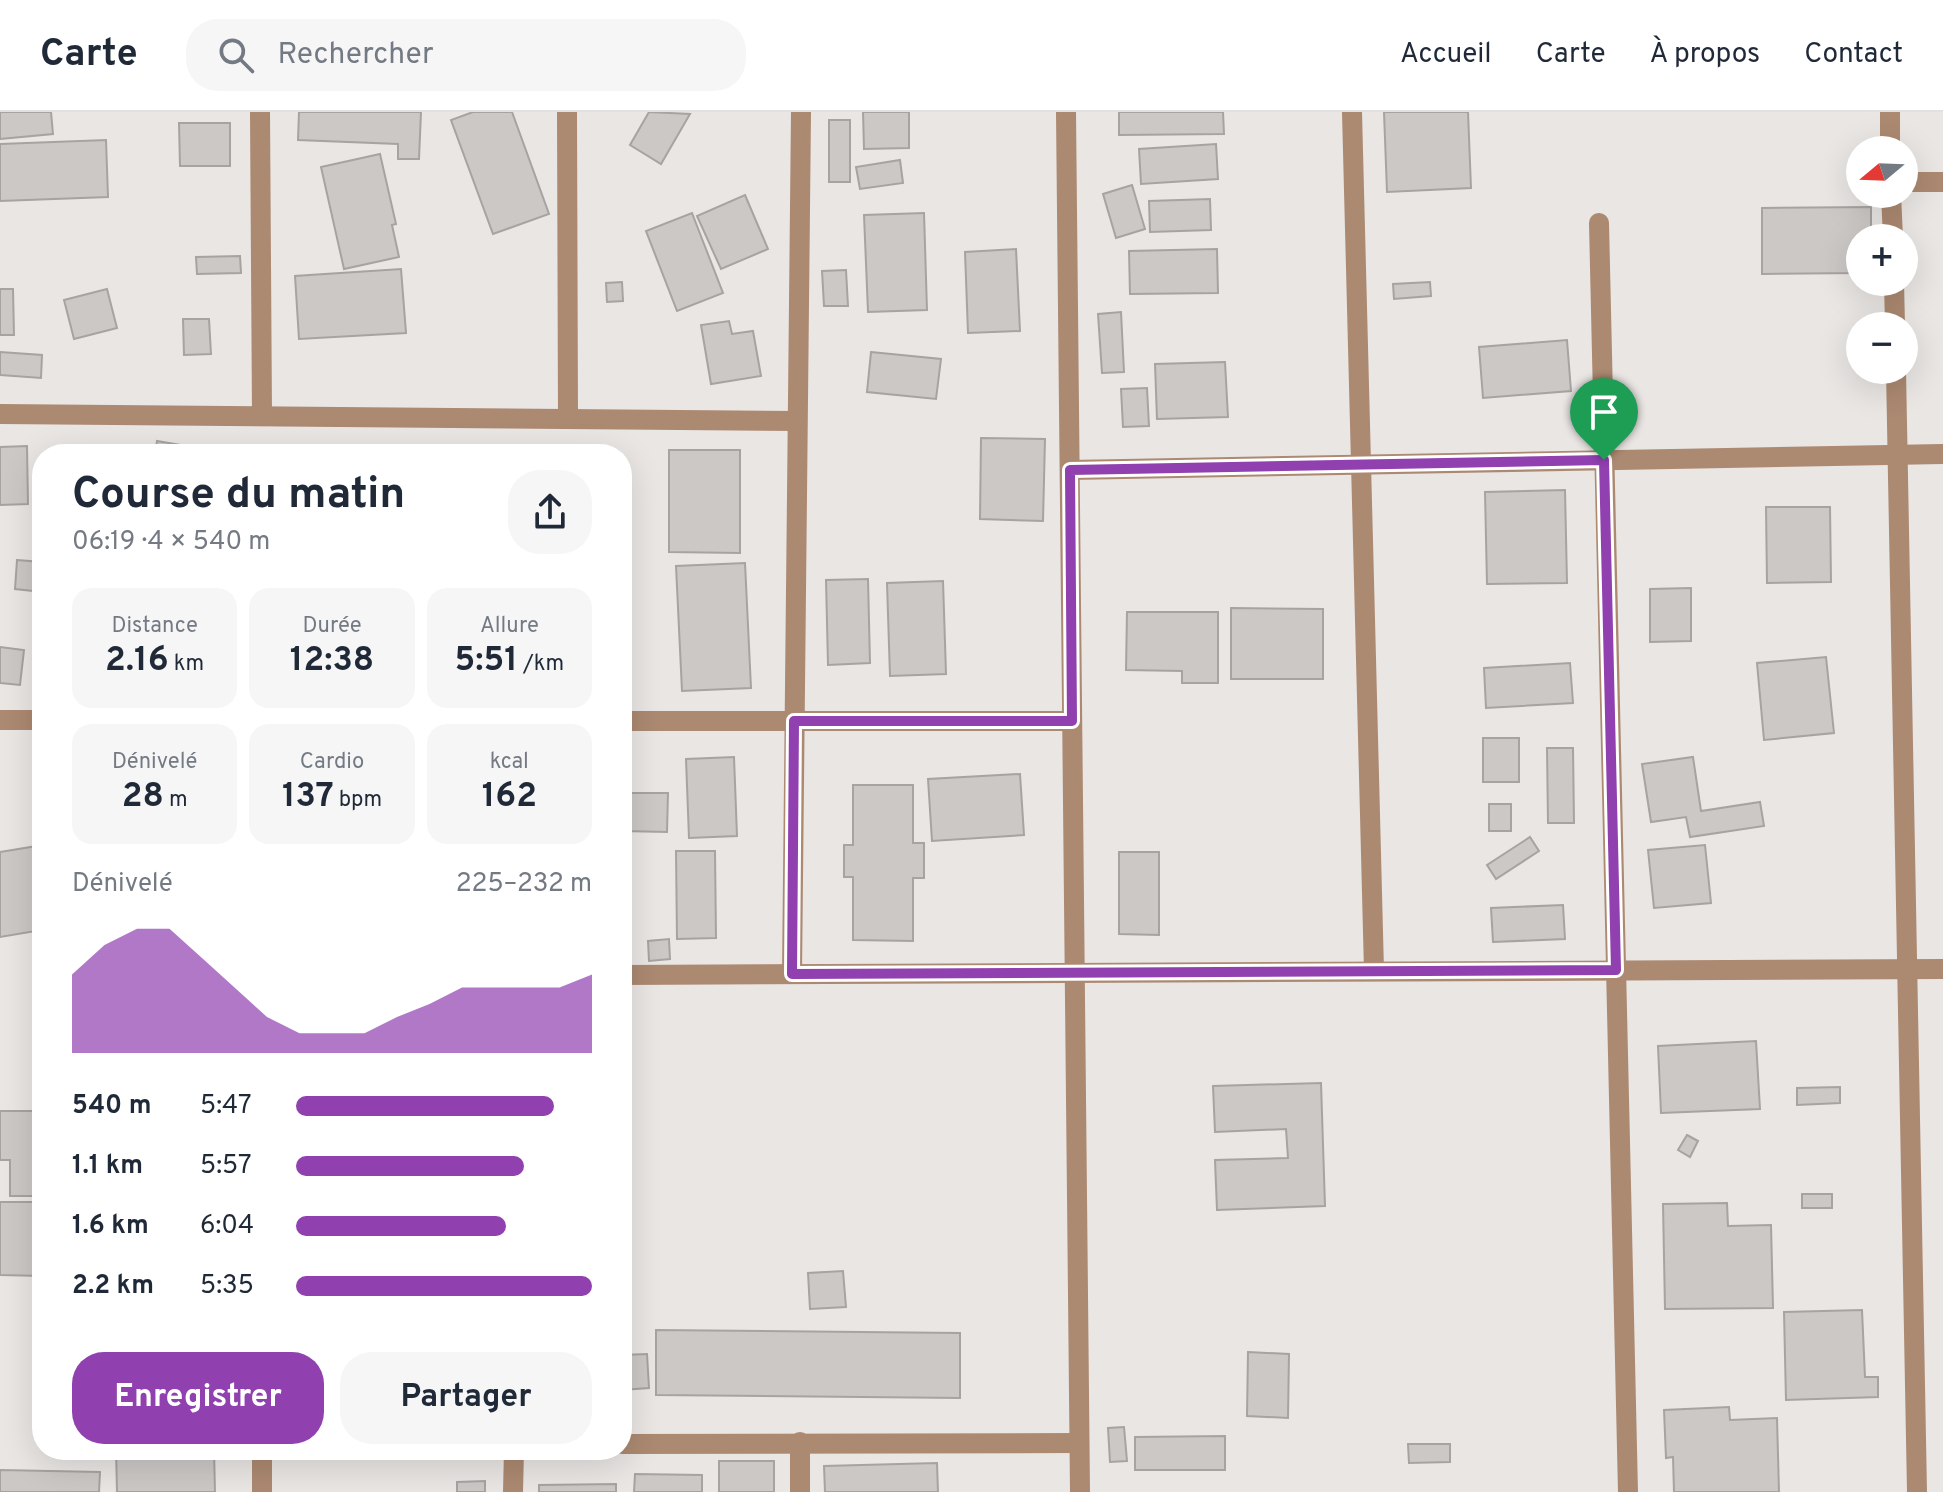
<!DOCTYPE html>
<html lang="fr">
<head>
<meta charset="utf-8">
<style>
	body { margin:0; font-family:Overpass,sans-serif; background:#f6f6f7; color:#1f2937; height:100vh; display:flex; flex-direction:column; font-size:30px; white-space:nowrap }
	* { box-sizing:border-box; margin:0 }
	p { font-size:26px; color:#747a83 }
	.icon { flex:none; width:44px; height:44px; fill:none; stroke:currentColor; stroke-width:2; stroke-linecap:round; stroke-linejoin:round }
	.map { position:relative; flex:1; overflow:hidden }
	.panel { position:absolute; left:32px; top:332px; width:600px; height:1016px; display:flex; flex-direction:column; background:#fff; border-radius:32px; box-shadow:0 8px 32px #0002 }
	.panel>* { flex:none }
	.needle { width:52px; rotate:251deg }
	.fabs { position:absolute; left:1846px; top:24px; display:grid; gap:16px }
	.fabs a { display:grid; place-items:center; width:72px; height:72px; border-radius:50%; background:#fff; box-shadow:0 8px 32px #0002; font-size:40px }
	.pin { position:absolute; display:grid; place-items:center; width:68px; height:68px; color:#fff; margin:-82px -34px; border-radius:50% 50% 50% 0; rotate:-45deg; box-shadow:0 0 8px #0007 }
	.pin .icon { rotate:45deg }
	.round { display:grid; place-items:center; flex:none; width:84px; height:84px; border-radius:32px; background:#f6f6f7 }
	.overview { display:flex; align-items:center; justify-content:space-between; height:136px; padding:0 40px }
	h1 { font-size:44px; font-weight:700; line-height:60px }
	.figures { display:grid; grid-template-columns:repeat(3,1fr); gap:12px; height:136px; padding:8px 40px }
	.figures div { display:grid; align-content:center; border-radius:20px; background:#f6f6f7; text-align:center }
	.figures b { font-size:34px; font-weight:700 }
	.figures small { font-size:22px; font-weight:400 }
	.figures p { font-size:22px }
	.chart { height:224px; padding:16px 40px }
	.chart p { display:flex; justify-content:space-between }
	.chart svg { width:100%; height:144px; margin-top:8px; fill:#9040af; opacity:.7 }
	.cta { display:flex; gap:16px; margin-top:auto; padding:16px 40px }
	.cta a { flex:1; height:92px; border-radius:32px; background:#9040af; color:#fff; font-size:32px; font-weight:700; line-height:92px; text-align:center }
	.cta a+a { background:#f6f6f7; color:#1f2937 }
	ul { padding:0 40px; list-style:none; font-size:26px }
	li { display:grid; grid-template-columns:128px 96px 1fr; align-items:center; height:60px }
	li i { height:20px; border-radius:10px; background:#9040af }
	header { display:flex; align-items:center; gap:48px; box-sizing:border-box; height:112px; padding:0 40px; background:#fff; border-bottom:2px solid #e0e1e3 }
	header strong { font-size:38px }
	nav { display:flex; gap:44px; margin-inline-start:auto; font-size:28px }
	.search { width:560px; height:72px; background:#f6f6f7; display:flex; align-items:center; gap:20px; box-sizing:border-box; padding:0 28px; border-radius:32px; color:#747a83; font-size:30px }
	.map>svg:first-child { display:block }
	.building { fill:#cbc8c6; stroke:#a7a3a1; stroke-width:2 }
	.lines { fill:none; stroke-linecap:round; stroke-linejoin:round }
	.minor { stroke:#ac8971; stroke-width:20 }
	.route-casing { stroke:#fff; stroke-width:16 }
	.route { stroke:#9040af; stroke-width:10 }
</style>
</head>
<body>
<header>
<strong>Carte</strong>
<div class="search"><svg class="icon" aria-label="search" viewBox="0 0 24 24"><circle cx="10" cy="10" r="6"/><path d="M15 15l6 6"/></svg>Rechercher</div>
<nav><a>Accueil</a><a>Carte</a><a>À propos</a><a>Contact</a></nav>
</header>
<div class="map">
<svg width="1943" height="1380" viewBox="0 0 1943 1380">
	<rect width="100%" height="100%" fill="#e9e6e4"/>
	<g class="building">
		<path d="M0 0H51L53 22 0 27Z"/>
		<path d="M299 0H421L419 47H398V32L298 28Z"/>
		<path d="M473 0H512L549 102 493 122 451 8Z"/>
		<path d="M649 0 690 2 661 52 630 33Z"/>
		<path d="M863 0H909V36L864 37Z"/>
		<path d="M1119 0H1223L1224 22 1119 23Z"/>
		<path d="M1384 0H1468L1471 76 1387 80Z"/>
		<rect x="829" y="8" width="21" height="62"/>
		<path d="M179 11H230V54H180Z"/>
		<path d="M106 28 108 85 0 89V32Z"/>
		<path d="M1216 32 1218 67 1141 72 1139 37Z"/>
		<path d="M380 42 396 112 392 113 399 145 344 157 321 55Z"/>
		<path d="M900 48 903 71 860 77 856 55Z"/>
		<path d="M1132 73 1145 117 1116 126 1103 82Z"/>
		<path d="M745 83 768 137 721 157 697 104Z"/>
		<path d="M1210 87 1211 118 1150 120 1149 89Z"/>
		<path d="M1871 95V126H1860V161L1762 162V96Z"/>
		<path d="M692 101 723 181 677 199 646 119Z"/>
		<path d="M924 101 927 198 868 200 864 103Z"/>
		<path d="M1016 137 1020 219 968 221 965 140Z"/>
		<path d="M1217 137 1218 181 1130 182 1129 139Z"/>
		<path d="M240 144 241 161 197 162 196 145Z"/>
		<path d="M401 157 406 221 299 227 295 164Z"/>
		<path d="M846 158 848 194H824L822 159Z"/>
		<path d="M622 170 623 189 607 190 606 171Z"/>
		<path d="M1430 170 1431 184 1394 187 1393 172Z"/>
		<path d="M0 177H13L14 223H0Z"/>
		<path d="M107 177 117 216 74 227 64 188Z"/>
		<path d="M1121 200 1124 260 1102 261 1098 202Z"/>
		<path d="M183 207H209L211 242 184 243Z"/>
		<path d="M729 209 732 222 753 219 761 264 711 272 701 213Z"/>
		<path d="M1567 228 1571 279 1483 286 1479 235Z"/>
		<path d="M0 240 42 243 41 266 0 263Z"/>
		<path d="M871 240 941 247 936 287 867 280Z"/>
		<path d="M1225 250 1228 305 1157 307 1155 252Z"/>
		<path d="M1147 276 1149 314 1123 315 1121 277Z"/>
		<path d="M981 326 1045 327 1043 409 980 407Z"/>
		<path d="M157 329 199 336 198 342H155Z"/>
		<path d="M27 334 28 392 0 393V335Z"/>
		<path d="M96 334 97 342H62L61 340Z"/>
		<path d="M205 334 237 335V342H205Z"/>
		<path d="M267 335V342H237V336Z"/>
		<path d="M669 338H740V441L669 440Z"/>
		<path d="M1565 378 1567 471 1487 472 1485 380Z"/>
		<path d="M1766 395H1830L1831 470 1767 471Z"/>
		<path d="M17 448 42 450V480L15 477Z"/>
		<path d="M745 451 751 576 682 579 676 454Z"/>
		<path d="M868 467 870 551 828 553 826 468Z"/>
		<path d="M943 469 946 562 890 564 887 471Z"/>
		<path d="M1691 476V529L1650 530V477Z"/>
		<path d="M1231 496 1323 497V567H1231Z"/>
		<path d="M1127 500H1218V571H1182V559L1126 558Z"/>
		<path d="M0 535 24 538 20 573 0 571Z"/>
		<path d="M1826 545 1834 621 1764 628 1757 551Z"/>
		<path d="M1570 551 1573 591 1486 596 1484 556Z"/>
		<rect x="1483" y="626" width="36" height="44"/>
		<path d="M1547 636H1573L1574 711H1548Z"/>
		<path d="M734 645 737 724 689 726 686 647Z"/>
		<path d="M1693 645 1701 699 1760 690 1764 714 1690 725 1686 705 1651 710 1642 652Z"/>
		<path d="M1020 662 1024 723 932 729 928 667Z"/>
		<path d="M853 673H913V731H924V766H913V829L853 828V765H844V733H853Z"/>
		<path d="M622 681H668L667 720 622 719Z"/>
		<rect x="1489" y="692" width="22" height="27"/>
		<path d="M1530 725 1539 739 1496 767 1487 753Z"/>
		<path d="M1705 733 1711 791 1654 796 1648 738Z"/>
		<path d="M37 734 42 763V818L0 825V740Z"/>
		<path d="M676 739H715L716 826 677 827Z"/>
		<path d="M1119 740H1159V823L1119 822Z"/>
		<path d="M1563 793 1565 827 1493 830 1491 796Z"/>
		<path d="M669 827 670 847 649 849 648 829Z"/>
		<path d="M1756 929 1760 997 1661 1001 1658 934Z"/>
		<path d="M1321 971 1325 1094 1217 1098 1215 1048 1288 1046 1286 1017 1215 1020 1213 974Z"/>
		<path d="M1840 975V991L1797 993V976Z"/>
		<path d="M0 999H42V1084H10V1048H0Z"/>
		<path d="M1687 1023 1698 1029 1690 1045 1678 1038Z"/>
		<rect x="1802" y="1082" width="30" height="14"/>
		<path d="M0 1090H42V1164L0 1163Z"/>
		<path d="M1727 1091 1728 1114 1771 1113 1773 1196 1665 1197 1663 1092Z"/>
		<path d="M843 1159 846 1195 810 1197 808 1161Z"/>
		<path d="M1862 1198 1865 1265H1878V1285L1786 1288 1784 1200Z"/>
		<path d="M656 1218 960 1221V1286L656 1283Z"/>
		<path d="M1248 1240 1289 1242 1288 1306 1247 1304Z"/>
		<path d="M647 1242 649 1276 622 1278V1243Z"/>
		<path d="M1729 1295 1730 1308 1777 1306 1779 1380H1674L1673 1345 1666 1346 1664 1298Z"/>
		<path d="M1124 1315 1127 1349 1110 1350 1108 1316Z"/>
		<path d="M1225 1324V1358H1135V1325Z"/>
		<path d="M1408 1332H1450V1350L1409 1351Z"/>
		<path d="M116 1338H214L215 1380H117Z"/>
		<rect x="719" y="1349" width="55" height="31"/>
		<path d="M937 1351 938 1380H825L824 1354Z"/>
		<path d="M0 1358 100 1360 99 1380H0Z"/>
		<path d="M635 1362 702 1363V1380H634Z"/>
		<path d="M485 1369V1380H457V1370Z"/>
		<path d="M616 1372V1380H539V1373Z"/>
	</g>
	<g class="lines">
		<g class="minor">
			<path d="M260 0 262 304"/>
			<path d="M567 0 568 307"/>
			<path d="M1066 0 1080 1380"/>
			<path d="M1352 0 1374 859"/>
			<path d="M1890 0V38"/>
			<path d="M1904 70H1943"/>
			<path d="M1891 82 1893 126"/>
			<path d="M1599 111 1628 1380"/>
			<path d="M1894 170 1895 214"/>
			<path d="M1896 258 1917 1380"/>
			<path d="M0 302 797 309"/>
			<path d="M1070 358 1943 342"/>
			<path d="M0 608H42"/>
			<path d="M622 609H1072"/>
			<path d="M792 862 801 0"/>
			<path d="M622 863 1943 857"/>
			<path d="M622 1332 1079 1331"/>
			<path d="M262 1338V1380"/>
			<path d="M513 1380 514 1338"/>
			<path d="M800 1380V1330"/>
		</g>
	</g>
	<g class="lines">
		<defs>
			<path id="route" d="M1604 348 1616 858 792 862 794 609H1072L1070 358Z"/>
		</defs>
		<use href="#route" class="route-casing"/>
		<use href="#route" class="route"/>
	</g>
</svg>
<div class="fabs">
<a><svg class="needle" viewBox="-14 -14 28 28"><path d="M0-13l5 13h-10z" fill="#e53935"/><path d="M0 13l5-13h-10z" fill="#747a83"/></svg></a>
<a>+</a>
<a>−</a>
</div>
<div class="pin" style="left:1604px;top:348px;background:#1e9e55"><svg class="icon" aria-label="arrive" viewBox="0 0 24 24"><path d="M6 21V4h12l-3 4 3 4H6"/></svg></div>
<section class="panel">
<div class="overview"><div><h1>Course du matin</h1><p>06:19 · 4 × 540 m</p></div><a class="round"><svg class="icon" aria-label="share" viewBox="0 0 24 24"><path d="M12 15V3M7 8l5-5 5 5M5 13v7h14v-7"/></svg></a></div>
<div class="figures">
<div><p>Distance</p><b>2.16<small> km</small></b></div>
<div><p>Durée</p><b>12:38</b></div>
<div><p>Allure</p><b>5:51<small> /km</small></b></div>
</div>
<div class="figures">
<div><p>Dénivelé</p><b>28<small> m</small></b></div>
<div><p>Cardio</p><b>137<small> bpm</small></b></div>
<div><p>kcal</p><b>162</b></div>
</div>
<div class="chart"><p><span>Dénivelé</span>225–232 m</p>
<svg viewBox="0 0 160 44" preserveAspectRatio="none"><path d="M0 44V20L10 11L20 6L30 6L40 15L50 24L60 33L70 38L80 38L90 38L100 33L110 29L120 24L130 24L140 24L150 24L160 20V44z"/></svg>
</div>
<ul>
<li><b>540 m</b>5:47<i style="width:87%"></i></li>
<li><b>1.1 km</b>5:57<i style="width:77%"></i></li>
<li><b>1.6 km</b>6:04<i style="width:71%"></i></li>
<li><b>2.2 km</b>5:35<i style="width:100%"></i></li>
</ul>
<div class="cta"><a>Enregistrer</a><a>Partager</a></div>
</section>
</div>
</body>
</html>
